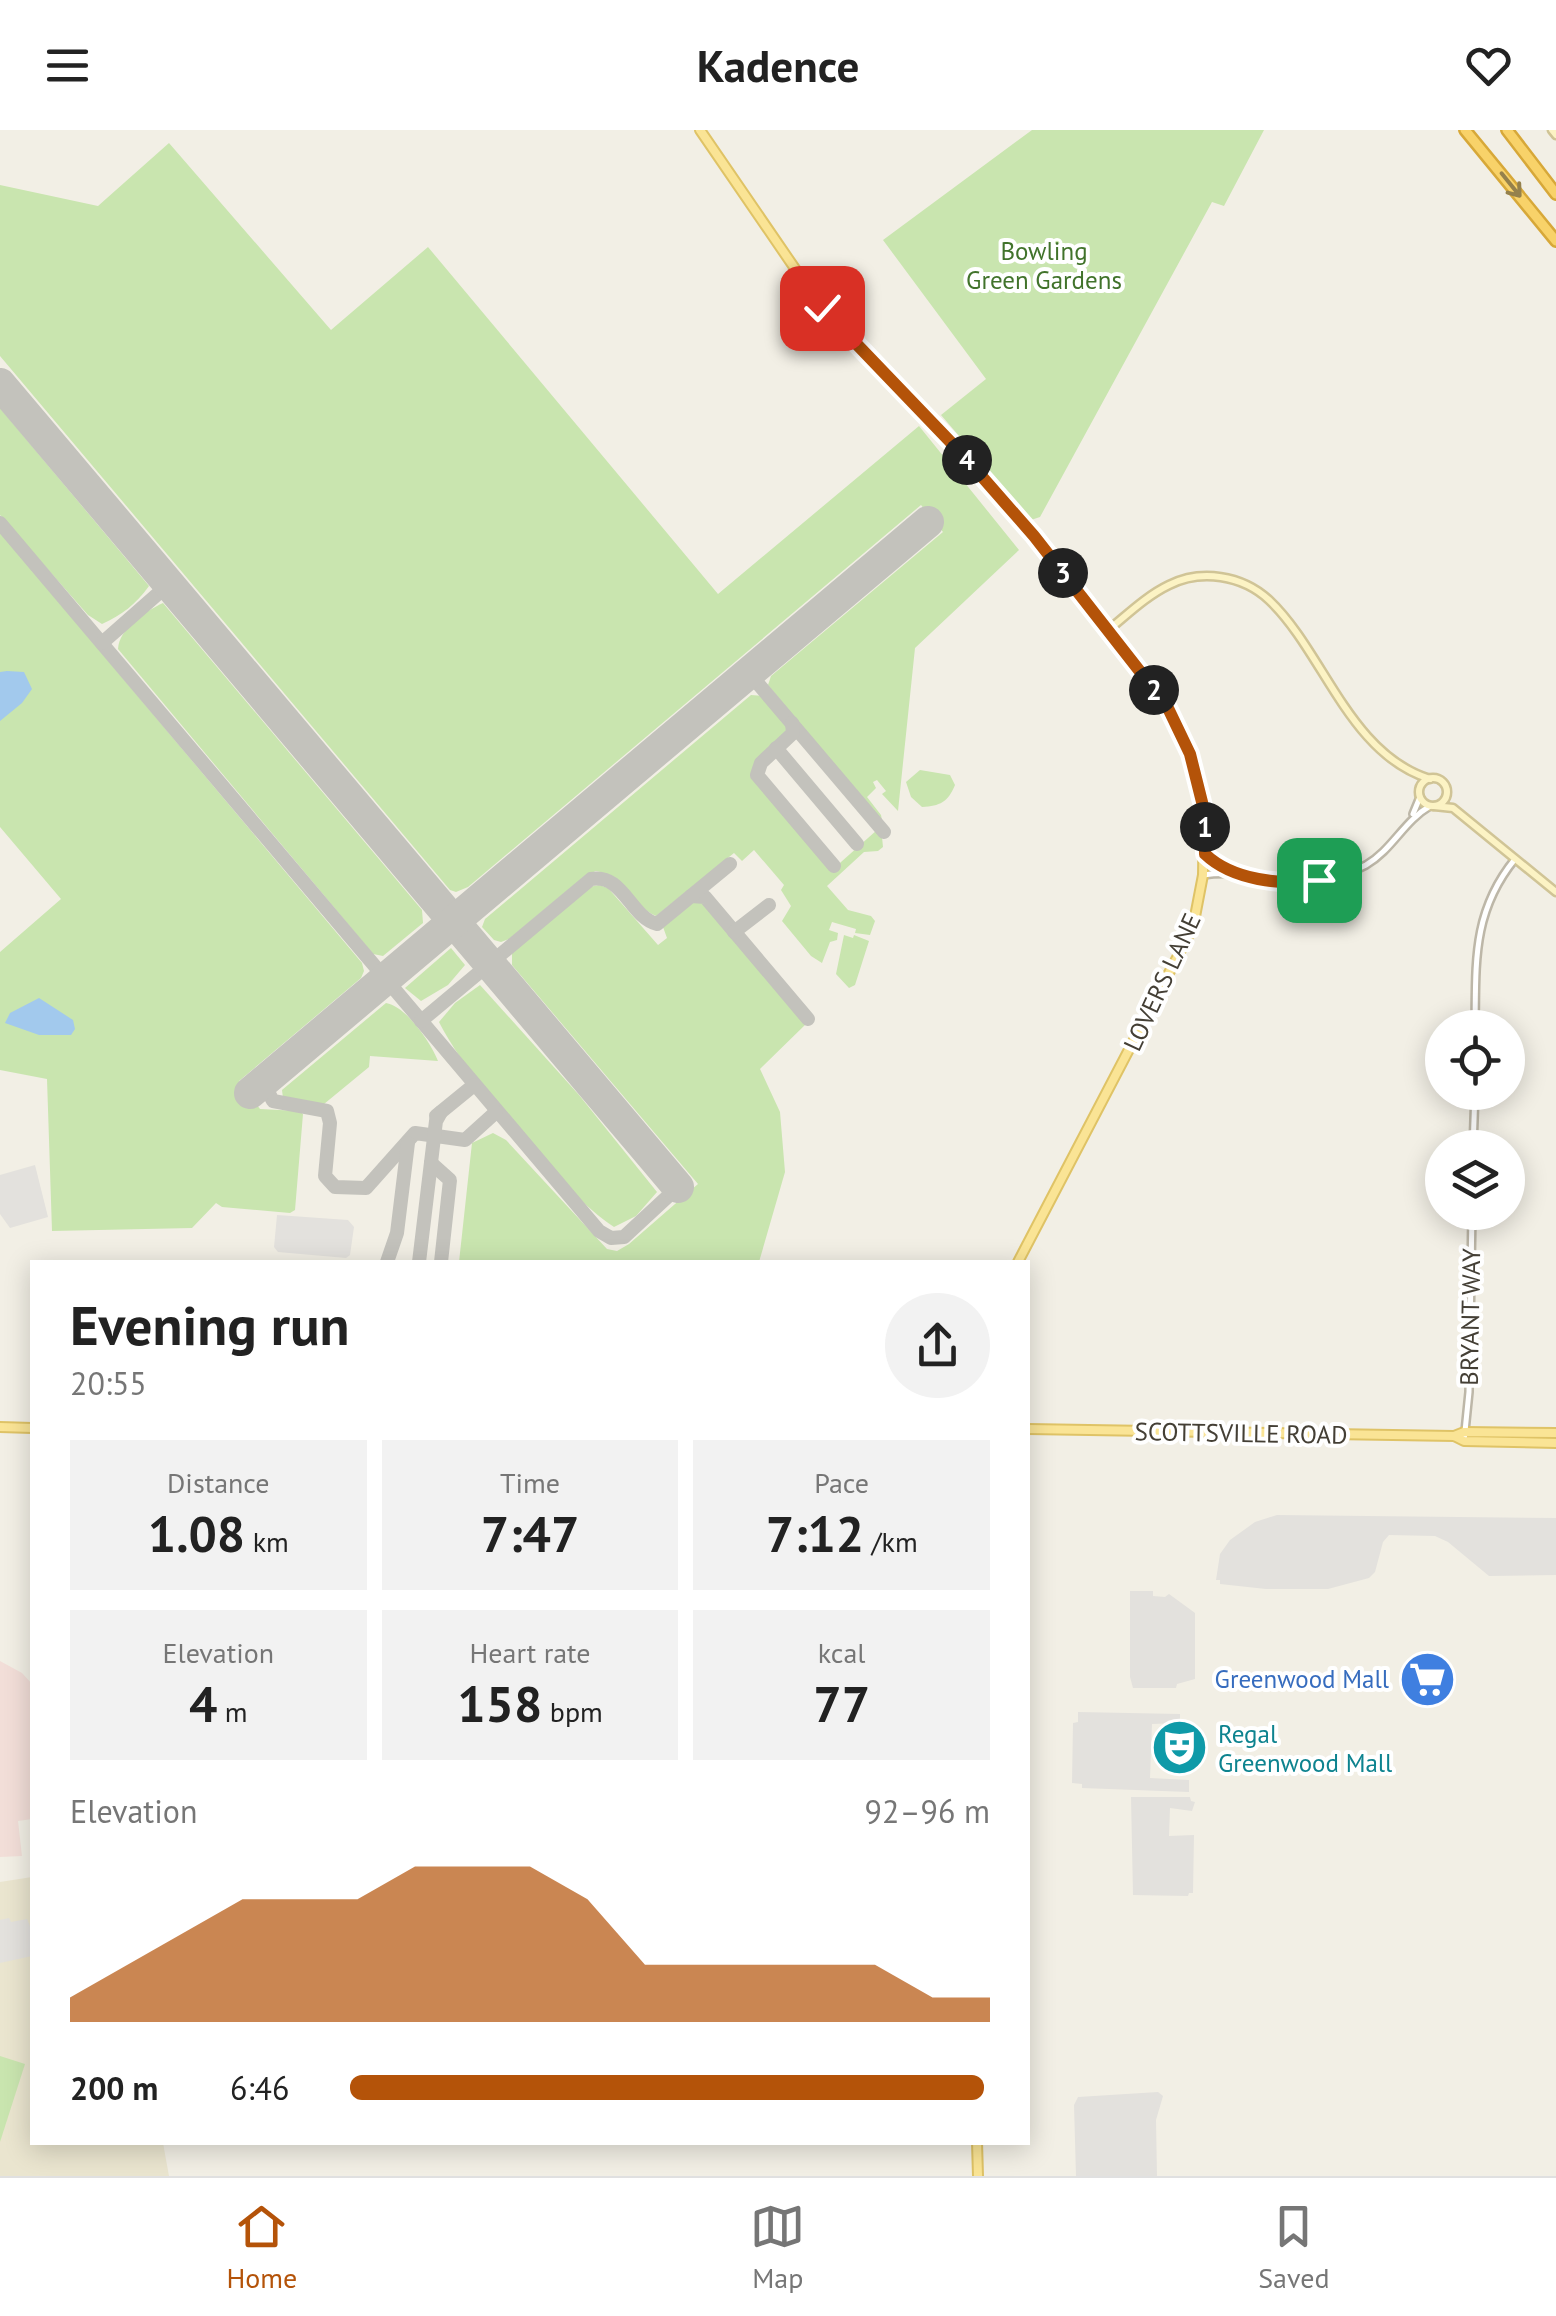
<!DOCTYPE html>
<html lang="en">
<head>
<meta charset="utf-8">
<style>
	body { margin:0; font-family:"PT Sans",sans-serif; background:#f2f2f2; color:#222; height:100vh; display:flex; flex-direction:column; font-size:38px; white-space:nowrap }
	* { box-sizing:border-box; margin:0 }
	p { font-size:32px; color:#767676 }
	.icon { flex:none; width:55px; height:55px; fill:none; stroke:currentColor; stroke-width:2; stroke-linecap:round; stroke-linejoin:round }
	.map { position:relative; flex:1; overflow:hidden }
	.sheet { position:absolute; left:30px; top:1130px; width:1000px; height:885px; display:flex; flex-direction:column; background:#fff; border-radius:0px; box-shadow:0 5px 25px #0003 }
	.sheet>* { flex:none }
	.controls { position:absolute; left:1425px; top:880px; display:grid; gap:20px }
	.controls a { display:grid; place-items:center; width:100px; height:100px; border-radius:50%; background:#fff; box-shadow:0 5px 25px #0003; font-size:50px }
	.pin { position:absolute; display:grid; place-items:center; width:85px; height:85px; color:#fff; margin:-42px; border-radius:20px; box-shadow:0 5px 15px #0006 }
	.km { position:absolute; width:50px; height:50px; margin:-25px; border-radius:50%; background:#222; color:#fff; font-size:28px; line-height:50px; text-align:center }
	.round { display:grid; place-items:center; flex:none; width:105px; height:105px; border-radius:52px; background:#f2f2f2 }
	.head { display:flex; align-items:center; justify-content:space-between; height:170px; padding:0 40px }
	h1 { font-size:55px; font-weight:700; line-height:75px }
	.stats { display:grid; grid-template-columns:repeat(3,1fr); gap:15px; height:170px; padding:10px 40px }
	.stats div { display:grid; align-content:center; border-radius:0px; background:#f2f2f2; text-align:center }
	.stats b { font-size:50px; font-weight:700 }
	.stats small { font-size:28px; font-weight:400 }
	.stats p { font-size:28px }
	.chart { height:280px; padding:20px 40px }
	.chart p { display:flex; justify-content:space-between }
	.chart svg { width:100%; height:180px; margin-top:10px; fill:#b45309; opacity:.7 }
	ul { padding:0 40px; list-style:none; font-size:32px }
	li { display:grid; grid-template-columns:160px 120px 1fr; align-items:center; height:75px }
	li i { height:25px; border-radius:12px; background:#b45309 }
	header { display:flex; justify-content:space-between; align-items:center; height:130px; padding:0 40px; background:#fff; font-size:45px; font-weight:700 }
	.tab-bar { display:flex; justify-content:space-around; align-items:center; height:140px; border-top:2px solid #e0e0e0; background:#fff; font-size:28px; color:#767676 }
	.tab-bar a { display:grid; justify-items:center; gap:5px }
	.tab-bar .on { color:#b45309 }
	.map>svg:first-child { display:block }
	.education { fill:#eae5cf }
	.medical { fill:#f2ded8 }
	.green { fill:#c9e5af }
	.parking { fill:#e3e1dd }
	.water { fill:#a2c9ed }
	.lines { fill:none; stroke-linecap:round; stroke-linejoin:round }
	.taxiway { stroke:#c3c2bc; stroke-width:14 }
	.runway { stroke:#c3c2bc; stroke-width:32 }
	.tertiary-casing { stroke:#bdb7a8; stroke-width:10 }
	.secondary-casing { stroke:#d0c496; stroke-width:11 }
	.primary-casing { stroke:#dfc366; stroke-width:12 }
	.motorway-casing { stroke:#d7a839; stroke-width:14 }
	.tertiary { stroke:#fff; stroke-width:5 }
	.secondary { stroke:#fcf3c4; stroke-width:6 }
	.primary { stroke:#fae495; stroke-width:8 }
	.motorway { stroke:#f8d269; stroke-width:9 }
	.oneway { stroke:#95814c }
	.route-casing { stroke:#fff; stroke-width:20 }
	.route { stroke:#b45309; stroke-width:12 }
	.labels { text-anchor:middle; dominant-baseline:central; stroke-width:8; stroke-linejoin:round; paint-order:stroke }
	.park-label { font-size:25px; fill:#41732b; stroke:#fff }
	.street-label { font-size:25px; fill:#443f35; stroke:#fff }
	.shop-label { font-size:25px; fill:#366cbe; stroke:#fff; text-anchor:end }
	.culture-label { font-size:25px; fill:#0d838f; stroke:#fff; text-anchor:start }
</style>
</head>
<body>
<header><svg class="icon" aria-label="menu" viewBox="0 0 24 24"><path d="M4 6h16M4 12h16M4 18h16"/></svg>Kadence<svg class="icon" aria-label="heart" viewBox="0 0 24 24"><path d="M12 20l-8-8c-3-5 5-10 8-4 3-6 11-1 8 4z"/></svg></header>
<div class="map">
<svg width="1556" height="2046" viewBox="0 0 1556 2046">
	<rect width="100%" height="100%" fill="#f2efe5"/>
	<path class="education" d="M32 1747V2012L163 2013 169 2046H0V1752Z"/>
	<path class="medical" d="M0 1531 22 1543 32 1554V1689L18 1691 22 1726 0 1727Z"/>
	<g class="green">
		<path d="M1032 0H1264L1224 76 1212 72 1040 387 1031 390 941 285 986 249 883 110Z"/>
		<path d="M169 13 331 200 428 117 718 464 919 296 1019 420 915 518 898 681 882 664 886 661 877 650 873 652 876 658 867 667 881 685 883 696 768 555 771 546 943 402 921 375 468 757 456 762 450 760 0 226V55L98 76Z"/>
		<path d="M0 278 149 456C136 474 122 485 102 494L88 485 0 385Z"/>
		<path d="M0 402 362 833 364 841 361 848 239 951 260 979 299 981 303 984 295 1080 290 1083 222 1077 216 1073 192 1098 52 1101 47 949 0 940V822L61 769 0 697Z"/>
		<path d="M163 473 422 780 423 793 383 826 373 824 118 519C119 498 146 481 163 473Z"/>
		<path d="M751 565 764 566 787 597V604L755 634 752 640 832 740 877 700 882 707 883 717 878 721 864 722 827 756 848 780 871 786 875 791 870 805 855 803 856 799 832 792 829 800 838 803 837 810 830 812 822 833 811 826 782 791 791 776 781 760 784 755 754 720 742 731 734 723 656 786C631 775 626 746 596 741L586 745 509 809 501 812 494 810 482 797 485 789Z"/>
		<path d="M920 640 950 645 955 655C948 672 940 676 922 677L911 667 906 652Z"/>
		<path d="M599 755 608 758 658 815 667 808 663 797C671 785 687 768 702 771L806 894 760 939 780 982 785 1042 759 1132H459L472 1013 493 1003 506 1010 607 1119 617 1121 629 1114 698 1054 512 835V822L516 817 589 757Z"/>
		<path d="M844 805 853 808 854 805 869 811 855 855 849 858 836 844Z"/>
		<path d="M451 818 465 835 448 855 421 871 405 858Z"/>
		<path d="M480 855 579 965 657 1062 636 1086 614 1097C566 1067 464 943 439 892L455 873Z"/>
		<path d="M386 873C406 876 431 913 438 931L370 926 369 937 324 974 283 968 282 960Z"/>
		<path d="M0 1926 25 1934 0 2012Z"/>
	</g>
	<g class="parking">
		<path d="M35 1035 48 1087 10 1098 0 1084V1045Z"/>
		<path d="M277 1085 348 1090 354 1097 350 1125 346 1128 278 1122 274 1117Z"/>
		<path d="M1277 1385 1556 1388V1445L1489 1446 1448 1412 1435 1406 1389 1405 1383 1412 1375 1442 1369 1448 1328 1459H1266L1220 1454V1450H1216L1220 1424 1230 1410 1255 1392Z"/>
		<path d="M1130 1461H1153V1466L1165 1467 1169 1464 1195 1483V1549L1177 1554 1176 1558H1133L1130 1547Z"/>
		<path d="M1078 1582 1180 1584V1593L1152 1594 1150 1648 1189 1650V1662L1082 1658V1654L1072 1653 1073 1593 1078 1592Z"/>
		<path d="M1131 1667H1190L1191 1671 1195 1672 1192 1681 1170 1678 1169 1706 1194 1705 1193 1763H1189L1188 1766 1133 1765Z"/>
		<path d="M9 1788 11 1792 27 1789 32 1801V1826L0 1833V1790Z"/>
		<path d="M1158 1962 1163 1966 1156 1990 1157 2046H1076L1074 1975 1078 1967Z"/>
	</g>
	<g class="water">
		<path d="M7 541 24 542 32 559 22 573 0 591V542Z"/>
		<path d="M39 868 73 890 75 899 71 905H39L5 893 10 883Z"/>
	</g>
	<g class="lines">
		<g class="taxiway">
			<path d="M0 393 599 1101 611 1108 624 1107 678 1057"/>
			<path d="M102 513 169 454"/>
			<path d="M749 543 884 702"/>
			<path d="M792 593 793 603 761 633 757 645 834 736"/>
			<path d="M776 618 857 714"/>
			<path d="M691 766 705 767 808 889"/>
			<path d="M734 802 769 775"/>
			<path d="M421 891 591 749C623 743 630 787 657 794L730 734"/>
			<path d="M274 943 266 958 273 971 327 981 330 993 325 1046 335 1057 366 1058 415 1003 465 1010 496 982"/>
			<path d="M436 986 474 955"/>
			<path d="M431 1033 450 1050 441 1132"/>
			<path d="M387 1132 397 1103 408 1013"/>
			<path d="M419 1132 436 991 441 982"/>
		</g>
		<g class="runway">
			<path d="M0 254 678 1057"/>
			<path d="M250 963 928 392"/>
		</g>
		<defs>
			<g id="tertiary">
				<path d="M1413 684 1420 667"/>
				<path d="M1205 724 1224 740"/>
				<path d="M1203 745C1262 737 1307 767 1366 735 1392 720 1404 691 1430 676"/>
				<path d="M1475 898C1476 832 1472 782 1515 729"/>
				<path d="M1473 1018 1475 962"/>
				<path d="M1464 1311 1469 1262 1472 1082"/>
			</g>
			<g id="secondary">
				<path d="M1552 0 1556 5"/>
				<path d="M1107 501C1127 485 1146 466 1169 455 1201 439 1242 445 1269 470 1324 522 1349 624 1430 649"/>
				<circle cx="1433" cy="662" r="14"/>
				<path d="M1434 676 1453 678 1556 762"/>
			</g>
			<g id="primary">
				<path d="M700 0 822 178 963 325 1034 406 1167 576 1191 624 1204 679 1203 745 1193 797 1018 1132"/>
				<path d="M0 1297 32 1298"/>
				<path d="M1028 1299 1454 1306 1464 1311 1556 1313"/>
				<path d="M1454 1306 1464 1302 1556 1303"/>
				<path d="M977 2012 978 2046"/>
			</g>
			<g id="motorway">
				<path d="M1465 0 1556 111"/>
				<path d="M1507 0 1556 64"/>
			</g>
		</defs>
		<use href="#tertiary" class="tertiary-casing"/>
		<use href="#secondary" class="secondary-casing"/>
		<use href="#primary" class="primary-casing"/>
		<use href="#motorway" class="motorway-casing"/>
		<use href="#tertiary" class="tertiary"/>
		<use href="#secondary" class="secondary"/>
		<use href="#primary" class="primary"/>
		<use href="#motorway" class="motorway"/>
	</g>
	<defs><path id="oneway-shaft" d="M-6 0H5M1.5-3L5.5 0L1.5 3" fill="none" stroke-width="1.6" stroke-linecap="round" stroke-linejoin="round" transform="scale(2.5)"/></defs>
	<use class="oneway" href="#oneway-shaft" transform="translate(1511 55) rotate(51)"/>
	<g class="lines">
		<defs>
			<path id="route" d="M822 178 963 325 1034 406 1167 576 1190 624 1204 680 1205 724C1232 750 1282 756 1319 750"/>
		</defs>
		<use href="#route" class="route-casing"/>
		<use href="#route" class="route"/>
	</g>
	<defs>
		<symbol id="supermarket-disc" viewBox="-11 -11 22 22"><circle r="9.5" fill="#3f7fe0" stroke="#fff"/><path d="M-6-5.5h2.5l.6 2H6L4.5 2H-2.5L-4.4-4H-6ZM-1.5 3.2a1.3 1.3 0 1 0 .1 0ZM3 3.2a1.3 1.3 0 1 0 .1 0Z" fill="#fff"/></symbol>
		<symbol id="theatre-disc" viewBox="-11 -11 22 22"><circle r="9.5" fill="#0f9aa8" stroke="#fff"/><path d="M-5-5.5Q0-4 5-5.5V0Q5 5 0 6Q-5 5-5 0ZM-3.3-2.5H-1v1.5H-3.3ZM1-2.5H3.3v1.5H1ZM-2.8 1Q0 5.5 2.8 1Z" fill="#fff"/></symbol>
	</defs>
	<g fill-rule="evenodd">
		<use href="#supermarket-disc" x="1396" y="1518" width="63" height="63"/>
		<use href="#theatre-disc" x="1148" y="1586" width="63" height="63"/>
	</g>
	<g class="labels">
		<g class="park-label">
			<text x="1044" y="121">Bowling<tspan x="1044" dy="29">Green Gardens</tspan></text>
		</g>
		<g class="street-label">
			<text transform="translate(1162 852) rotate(-65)">LOVERS LANE</text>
			<text transform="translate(1470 1187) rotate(-89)">BRYANT WAY</text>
			<text transform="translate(1241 1303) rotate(1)">SCOTTSVILLE ROAD</text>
		</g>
		<g class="shop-label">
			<text x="1389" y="1549">Greenwood Mall</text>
		</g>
		<g class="culture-label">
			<text x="1218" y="1604">Regal<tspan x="1218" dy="29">Greenwood Mall</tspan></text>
		</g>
	</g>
</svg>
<div class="controls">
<a><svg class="icon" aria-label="locate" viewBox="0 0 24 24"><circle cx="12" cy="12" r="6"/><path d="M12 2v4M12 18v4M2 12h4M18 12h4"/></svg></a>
<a><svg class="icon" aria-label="layers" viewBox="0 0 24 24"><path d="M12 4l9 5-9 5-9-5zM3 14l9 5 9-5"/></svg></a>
</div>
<div class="pin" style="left:1319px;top:750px;background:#1e9e55"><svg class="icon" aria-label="arrive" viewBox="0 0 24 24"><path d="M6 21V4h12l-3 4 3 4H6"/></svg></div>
<div class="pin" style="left:822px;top:178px;background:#d93025"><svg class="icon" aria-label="check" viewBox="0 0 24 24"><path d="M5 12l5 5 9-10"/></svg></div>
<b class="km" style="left:1205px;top:697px">1</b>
<b class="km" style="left:1154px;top:560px">2</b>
<b class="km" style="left:1063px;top:443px">3</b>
<b class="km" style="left:967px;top:330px">4</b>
<section class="sheet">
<div class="head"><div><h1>Evening run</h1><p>20:55</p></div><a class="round"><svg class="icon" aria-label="share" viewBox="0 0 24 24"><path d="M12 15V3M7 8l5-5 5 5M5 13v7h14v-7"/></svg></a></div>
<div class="stats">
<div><p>Distance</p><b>1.08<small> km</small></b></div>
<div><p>Time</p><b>7:47</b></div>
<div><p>Pace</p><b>7:12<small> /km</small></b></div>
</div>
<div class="stats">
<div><p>Elevation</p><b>4<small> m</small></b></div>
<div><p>Heart rate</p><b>158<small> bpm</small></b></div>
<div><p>kcal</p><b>77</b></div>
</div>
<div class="chart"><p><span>Elevation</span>92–96 m</p>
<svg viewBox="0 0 160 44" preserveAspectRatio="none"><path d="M0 44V38L10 30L20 22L30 14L40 14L50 14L60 6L70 6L80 6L90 14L100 30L110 30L120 30L130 30L140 30L150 38L160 38V44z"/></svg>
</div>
<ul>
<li><b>200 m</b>6:46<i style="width:99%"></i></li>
</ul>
</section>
</div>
<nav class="tab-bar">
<a class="on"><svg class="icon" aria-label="home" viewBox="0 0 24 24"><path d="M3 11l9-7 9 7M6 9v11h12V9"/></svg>Home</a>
<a><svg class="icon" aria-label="map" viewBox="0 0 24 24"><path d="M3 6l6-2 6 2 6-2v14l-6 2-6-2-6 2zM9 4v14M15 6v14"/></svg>Map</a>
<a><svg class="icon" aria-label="saved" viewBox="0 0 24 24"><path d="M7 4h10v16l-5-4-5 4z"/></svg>Saved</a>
</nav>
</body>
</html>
